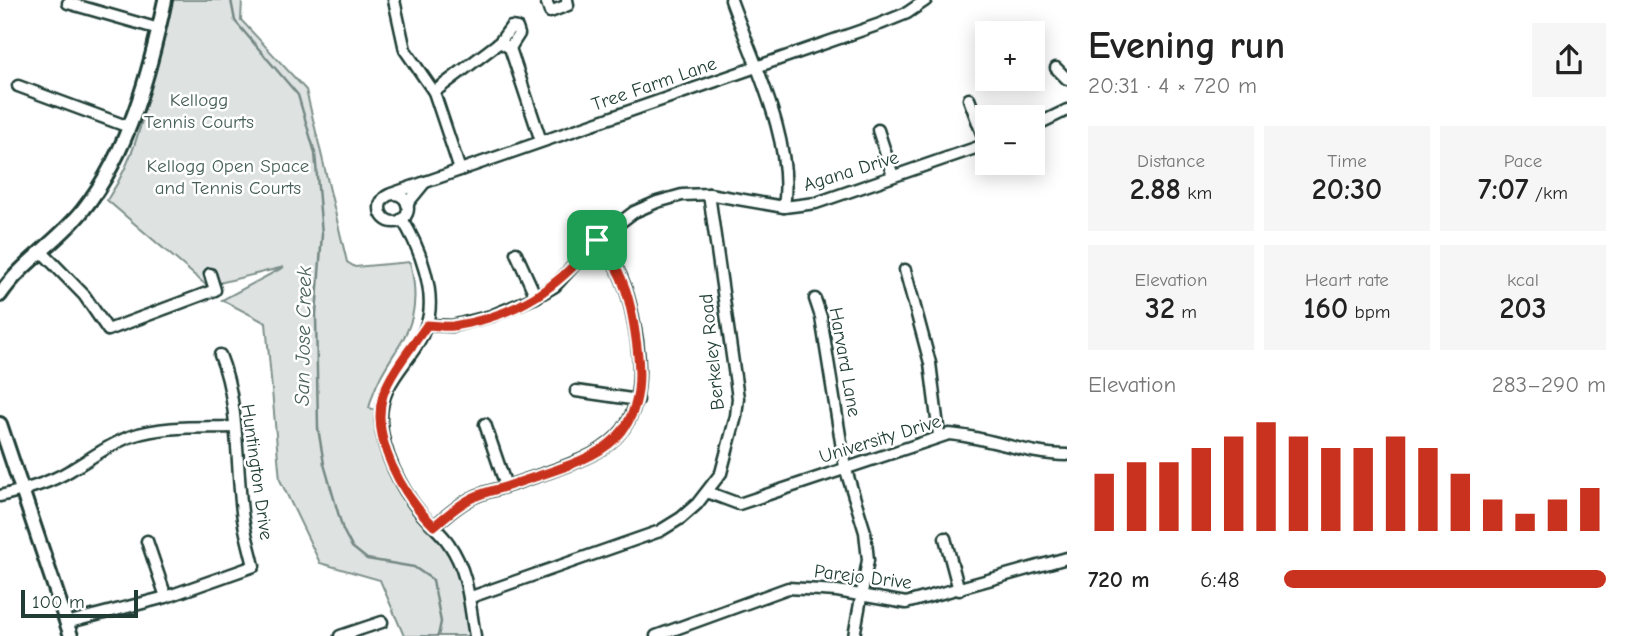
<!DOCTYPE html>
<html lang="en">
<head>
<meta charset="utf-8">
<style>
	body { margin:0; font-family:"Comic Neue",sans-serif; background:#f6f6f6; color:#222; height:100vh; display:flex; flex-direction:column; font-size:26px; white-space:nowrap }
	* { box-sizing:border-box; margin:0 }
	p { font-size:23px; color:#767676 }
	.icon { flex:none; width:38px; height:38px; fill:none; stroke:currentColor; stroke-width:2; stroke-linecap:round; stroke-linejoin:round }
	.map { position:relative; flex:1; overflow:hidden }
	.sheet { display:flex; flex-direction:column; background:#fff; width:560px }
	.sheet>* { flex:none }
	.fabs { position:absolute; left:975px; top:21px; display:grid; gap:14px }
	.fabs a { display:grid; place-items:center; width:70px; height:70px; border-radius:0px; background:#fff; box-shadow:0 4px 18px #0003; font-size:35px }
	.scale { position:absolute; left:21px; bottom:18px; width:117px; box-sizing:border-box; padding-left:7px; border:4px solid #1f3d34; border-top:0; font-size:19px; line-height:24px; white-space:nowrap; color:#1f3d34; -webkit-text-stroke:5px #fff; paint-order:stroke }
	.pin { position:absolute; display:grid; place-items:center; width:60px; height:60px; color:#fff; margin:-30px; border-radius:14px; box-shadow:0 4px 10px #0006 }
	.round { display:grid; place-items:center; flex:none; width:74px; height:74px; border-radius:0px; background:#f6f6f6 }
	.head { display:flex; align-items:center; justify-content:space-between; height:119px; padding:0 21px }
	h1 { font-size:38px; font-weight:700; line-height:52px }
	.metrics { display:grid; grid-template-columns:repeat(3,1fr); gap:10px; height:119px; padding:7px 21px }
	.metrics div { display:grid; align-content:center; border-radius:0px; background:#f6f6f6; text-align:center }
	.metrics b { font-size:30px; font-weight:700 }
	.metrics small { font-size:19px; font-weight:400 }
	.metrics p { font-size:19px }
	.chart { height:196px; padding:14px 21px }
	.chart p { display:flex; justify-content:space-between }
	.chart svg { width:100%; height:126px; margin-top:7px; stroke:#c8321e; stroke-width:6 }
	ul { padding:0 21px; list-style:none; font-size:23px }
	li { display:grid; grid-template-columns:112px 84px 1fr; align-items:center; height:52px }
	li i { height:18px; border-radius:9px; background:#c8321e }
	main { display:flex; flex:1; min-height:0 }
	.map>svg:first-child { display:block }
	.green { fill:#dee3e2; stroke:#7e908b; stroke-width:2 }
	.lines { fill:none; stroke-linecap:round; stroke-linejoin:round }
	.stream { stroke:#758883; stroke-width:2.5 }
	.minor-casing { stroke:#1f3d34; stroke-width:15 }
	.tertiary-casing { stroke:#1f3d34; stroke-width:18 }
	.minor { stroke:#fff; stroke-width:10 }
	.tertiary { stroke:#fff; stroke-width:12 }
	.route-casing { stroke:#fff; stroke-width:14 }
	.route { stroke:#c8321e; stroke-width:9 }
	.labels { text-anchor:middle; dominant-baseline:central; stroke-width:5; stroke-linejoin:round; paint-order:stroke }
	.street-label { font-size:19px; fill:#1f3d34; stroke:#fff }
	.park-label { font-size:19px; fill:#455e57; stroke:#fff }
	.water-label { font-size:21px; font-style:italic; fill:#4a625b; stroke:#fff }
</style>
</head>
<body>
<main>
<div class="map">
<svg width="1067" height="636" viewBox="0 0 1067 636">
	<rect width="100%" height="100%" fill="#fff"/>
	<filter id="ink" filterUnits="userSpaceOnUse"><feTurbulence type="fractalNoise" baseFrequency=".0143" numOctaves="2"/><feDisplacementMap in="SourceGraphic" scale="14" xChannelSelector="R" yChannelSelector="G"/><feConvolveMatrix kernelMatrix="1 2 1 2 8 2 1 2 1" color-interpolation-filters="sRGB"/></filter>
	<g filter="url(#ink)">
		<path class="green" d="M165 0H242L241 20 306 90 347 262 355 267 410 262C429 340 384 345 369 408L381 411C380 475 435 515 461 567 471 586 471 615 475 636H404L380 580 320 563 280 480 266 323 222 300 284 267 207 286 107 200C149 139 150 69 165 0Z"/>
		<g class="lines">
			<path class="stream" d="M231 0 235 21 298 95 315 153 322 234 316 314 318 428 324 464 343 530 352 547 367 559 414 567 433 580 441 622 438 636"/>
			<defs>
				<g id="minor">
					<path d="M394 0 405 50 434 92 460 170"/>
					<path d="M546 0 550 12 568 5 567 0"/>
					<path d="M731 0C753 62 794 140 784 207"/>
					<path d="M68 3 159 29"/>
					<path d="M500 42 511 27 517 28 519 34 510 48"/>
					<path d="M1056 68 1067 79"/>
					<path d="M18 86 129 127"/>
					<path d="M434 92 500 42 510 48 541 141"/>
					<path d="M969 99 986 144"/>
					<path d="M1032 127 1067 110"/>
					<path d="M878 130 893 176"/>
					<circle cx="394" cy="208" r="14"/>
					<path d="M391 194 880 24 907 13 926 0"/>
					<path d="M407 204 425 182"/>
					<path d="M402 219C419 246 438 294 426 326 414 362 380 378 381 421 382 451 401 489 421 513 430 524 442 533 449 544 469 573 469 603 475 636"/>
					<path d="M42 252 84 295 108 330 215 290 210 274"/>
					<path d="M516 253 536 297"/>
					<path d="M905 270 930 363 939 435"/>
					<path d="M815 299 821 317 845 467 865 532 868 560 854 636"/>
					<path d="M427 325 452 326 491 316 536 297 555 286 597 240 634 212 657 202 682 195 709 194 784 207 816 203 987 144"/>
					<path d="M576 391 638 400"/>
					<path d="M485 424 506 486"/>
					<path d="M707 492 739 504 949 434C989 437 1026 455 1067 455"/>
					<path d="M0 496C24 490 50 483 71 470 92 458 109 444 132 436 164 425 201 428 234 427"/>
					<path d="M434 526C446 516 458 505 472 498 483 492 496 490 508 486 593 456 651 450 637 341 631 302 624 269 597 240"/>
					<path d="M945 538 959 590"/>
					<path d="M147 541 166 597"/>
					<path d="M471 597 660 531 681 518 697 504 721 473 736 416 738 398 709 194"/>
					<path d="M66 623 166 597 254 566C250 548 244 530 242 512 236 461 239 402 220 355"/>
					<path d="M340 636 382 622"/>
					<path d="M656 636 788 588 837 591 906 603 1067 558"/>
				</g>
				<g id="tertiary">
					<path d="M0 295C22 262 59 241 83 210 129 152 150 71 165 0"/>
					<path d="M0 424 71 636"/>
				</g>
			</defs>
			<use href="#minor" class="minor-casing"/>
			<use href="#tertiary" class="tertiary-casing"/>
			<use href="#minor" class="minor"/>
			<use href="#tertiary" class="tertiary"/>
		</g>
	</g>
	<g class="lines" filter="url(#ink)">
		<defs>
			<path id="route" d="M597 240C625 271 632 306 637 347 651 451 588 458 508 486 496 490 483 492 472 498 458 505 446 516 434 526 403 496 370 439 383 395 391 371 413 346 427 325 436 325 445 327 453 326 517 316 558 288 597 240Z"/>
		</defs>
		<use href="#route" class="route-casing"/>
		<use href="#route" class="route"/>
	</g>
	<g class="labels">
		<g class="street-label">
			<text transform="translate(654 84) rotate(-19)">Tree Farm Lane</text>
			<text transform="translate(851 171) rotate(-17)">Agana Drive</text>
			<text transform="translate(712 352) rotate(-96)">Berkeley Road</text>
			<text transform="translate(845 362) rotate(80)">Harvard Lane</text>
			<text transform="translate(880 439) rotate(-17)">University Drive</text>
			<text transform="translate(257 472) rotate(82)">Huntington Drive</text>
			<text transform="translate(863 577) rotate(7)">Parejo Drive</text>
		</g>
		<g class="park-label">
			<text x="199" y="100">Kellogg<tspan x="199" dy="22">Tennis Courts</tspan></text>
			<text x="228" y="166">Kellogg Open Space<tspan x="228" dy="22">and Tennis Courts</tspan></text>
		</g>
		<g class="water-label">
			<text transform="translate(303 336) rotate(-89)">San Jose Creek</text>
		</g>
	</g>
</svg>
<div class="fabs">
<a>+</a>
<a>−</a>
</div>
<div class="scale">100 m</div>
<div class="pin" style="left:597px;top:240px;background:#1e9e55"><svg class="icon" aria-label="arrive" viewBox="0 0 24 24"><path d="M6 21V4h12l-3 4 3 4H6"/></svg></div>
</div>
<section class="sheet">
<div class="head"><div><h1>Evening run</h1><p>20:31 · 4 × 720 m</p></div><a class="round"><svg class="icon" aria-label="share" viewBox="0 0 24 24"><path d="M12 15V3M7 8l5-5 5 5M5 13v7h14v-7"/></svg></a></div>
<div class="metrics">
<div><p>Distance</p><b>2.88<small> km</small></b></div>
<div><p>Time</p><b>20:30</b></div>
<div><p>Pace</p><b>7:07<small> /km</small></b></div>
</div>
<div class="metrics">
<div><p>Elevation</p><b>32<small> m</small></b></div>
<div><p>Heart rate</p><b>160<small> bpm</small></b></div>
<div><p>kcal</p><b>203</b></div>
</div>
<div class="chart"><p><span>Elevation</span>283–290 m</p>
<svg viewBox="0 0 160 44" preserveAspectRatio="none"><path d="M5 44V24M15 44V20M25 44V20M35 44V15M45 44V11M55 44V6M65 44V11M75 44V15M85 44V15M95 44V11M105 44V15M115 44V24M125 44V33M135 44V38M145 44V33M155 44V29"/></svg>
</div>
<ul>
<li><b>720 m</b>6:48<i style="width:100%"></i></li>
</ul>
</section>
</main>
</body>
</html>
